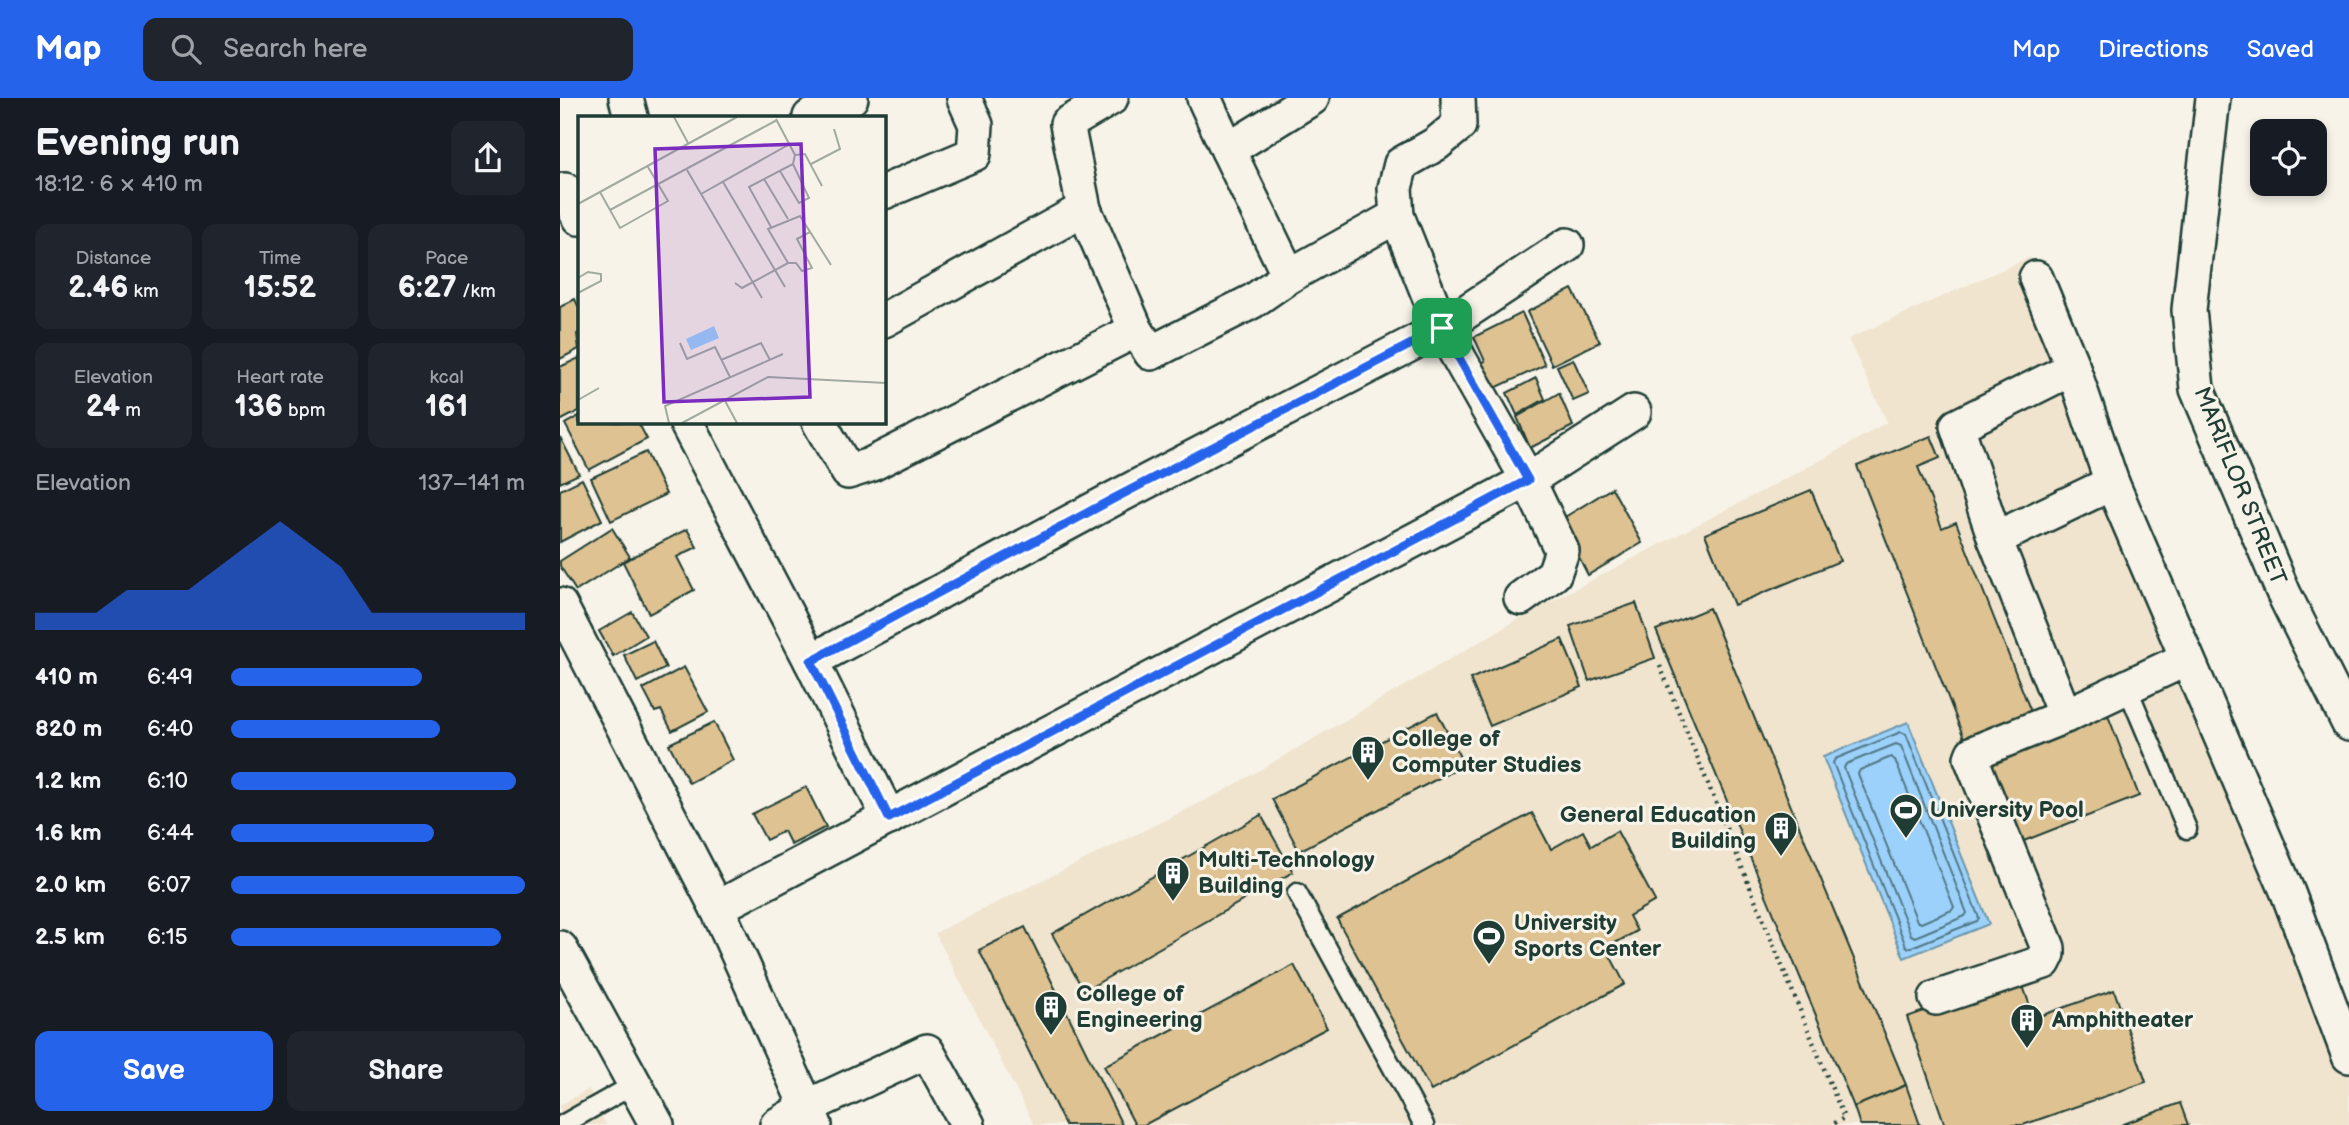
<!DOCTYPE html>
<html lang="en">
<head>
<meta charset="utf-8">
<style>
	body { margin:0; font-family:"Balsamiq Sans",sans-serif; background:#20242c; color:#f1f3f6; height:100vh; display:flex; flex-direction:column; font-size:26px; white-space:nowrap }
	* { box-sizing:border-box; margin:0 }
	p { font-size:23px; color:#9ea1a6 }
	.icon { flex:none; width:38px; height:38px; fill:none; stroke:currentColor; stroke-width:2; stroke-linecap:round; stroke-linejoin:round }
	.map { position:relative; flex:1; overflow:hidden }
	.details { display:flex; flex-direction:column; background:#171b24; width:560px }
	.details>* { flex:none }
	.tools { position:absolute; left:1690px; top:21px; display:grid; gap:14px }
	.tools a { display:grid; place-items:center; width:77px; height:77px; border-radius:14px; background:#171b24; box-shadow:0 4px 10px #0003; font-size:35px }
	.pin { position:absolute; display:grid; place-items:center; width:60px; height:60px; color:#fff; margin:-30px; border-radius:14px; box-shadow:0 4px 10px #0006 }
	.round { display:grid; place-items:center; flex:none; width:74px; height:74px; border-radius:14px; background:#20242c }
	.head { display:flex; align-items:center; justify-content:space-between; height:119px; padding:0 35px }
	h1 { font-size:38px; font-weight:800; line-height:52px }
	.stats { display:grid; grid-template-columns:repeat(3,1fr); gap:10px; height:119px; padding:7px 35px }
	.stats div { display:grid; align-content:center; border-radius:14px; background:#20242c; text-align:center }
	.stats b { font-size:30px; font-weight:800 }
	.stats small { font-size:19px; font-weight:400 }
	.stats p { font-size:19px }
	.chart { height:196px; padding:14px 35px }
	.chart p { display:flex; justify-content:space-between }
	.chart svg { width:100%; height:126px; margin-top:7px; fill:#2563eb; opacity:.7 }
	.button { display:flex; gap:14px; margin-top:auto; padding:14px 35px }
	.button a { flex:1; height:80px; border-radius:14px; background:#2563eb; color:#fff; font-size:28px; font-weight:800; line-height:80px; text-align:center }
	.button a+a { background:#20242c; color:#f1f3f6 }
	ul { padding:0 35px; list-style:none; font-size:23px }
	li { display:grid; grid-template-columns:112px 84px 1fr; align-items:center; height:52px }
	li i { height:18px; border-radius:9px; background:#2563eb }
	header { display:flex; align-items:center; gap:42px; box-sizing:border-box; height:98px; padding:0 35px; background:#2563eb; color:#fff }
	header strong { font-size:33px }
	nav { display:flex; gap:38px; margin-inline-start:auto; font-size:24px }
	.search { width:490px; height:63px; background:#20242c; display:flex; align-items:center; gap:18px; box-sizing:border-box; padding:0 24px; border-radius:14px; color:#9ea1a6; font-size:26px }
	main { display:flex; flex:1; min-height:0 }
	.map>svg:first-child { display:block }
	.built { fill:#f0e4ce }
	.water { fill:#9cd1fb; stroke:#6a96ab; stroke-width:2 }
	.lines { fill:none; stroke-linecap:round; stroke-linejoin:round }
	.shore { stroke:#517884; stroke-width:2 }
	.building { fill:#dec292; stroke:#1f3d34; stroke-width:2 }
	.lane-casing { stroke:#1f3d34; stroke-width:23 }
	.street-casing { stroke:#1f3d34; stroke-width:38 }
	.path { stroke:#1f3d34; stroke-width:4.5; stroke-dasharray:2 5; stroke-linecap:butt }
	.lane { stroke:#f7f3e8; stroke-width:18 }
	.street { stroke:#f7f3e8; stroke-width:33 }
	.route-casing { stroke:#fff; stroke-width:14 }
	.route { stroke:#2563eb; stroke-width:9 }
	.labels { text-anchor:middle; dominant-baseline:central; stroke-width:6; stroke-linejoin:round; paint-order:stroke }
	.street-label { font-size:23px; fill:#1f3d34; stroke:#f7f3e8 }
	.poi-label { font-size:23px; font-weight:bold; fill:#1f3d34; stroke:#f7f3e8; text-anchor:start }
	.inset-road { fill:none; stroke:#a1aaa0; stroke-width:2 }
	.view { fill:#7b2cbf; fill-opacity:0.15; stroke:#7b2cbf; stroke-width:3.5 }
	.inset-edge { fill:none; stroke:#1f3d34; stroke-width:3.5 }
</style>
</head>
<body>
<header>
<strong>Map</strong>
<div class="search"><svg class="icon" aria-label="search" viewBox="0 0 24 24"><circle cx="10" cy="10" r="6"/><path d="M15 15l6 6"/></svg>Search here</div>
<nav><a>Map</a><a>Directions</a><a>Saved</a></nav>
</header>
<main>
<section class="details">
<div class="head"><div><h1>Evening run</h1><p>18:12 · 6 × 410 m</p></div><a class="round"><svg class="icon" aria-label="share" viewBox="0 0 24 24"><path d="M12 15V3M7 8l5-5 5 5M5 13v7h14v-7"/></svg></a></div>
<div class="stats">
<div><p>Distance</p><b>2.46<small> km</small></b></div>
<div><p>Time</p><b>15:52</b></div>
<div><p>Pace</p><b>6:27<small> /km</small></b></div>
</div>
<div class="stats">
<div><p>Elevation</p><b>24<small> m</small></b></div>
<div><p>Heart rate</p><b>136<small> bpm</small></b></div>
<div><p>kcal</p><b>161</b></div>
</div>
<div class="chart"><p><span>Elevation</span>137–141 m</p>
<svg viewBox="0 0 160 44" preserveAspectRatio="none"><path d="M0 44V38L10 38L20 38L30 30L40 30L50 30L60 22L70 14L80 6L90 14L100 22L110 38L120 38L130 38L140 38L150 38L160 38V44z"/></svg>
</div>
<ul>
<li><b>410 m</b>6:49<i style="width:65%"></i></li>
<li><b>820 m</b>6:40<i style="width:71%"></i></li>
<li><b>1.2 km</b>6:10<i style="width:97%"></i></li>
<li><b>1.6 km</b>6:44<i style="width:69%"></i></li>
<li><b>2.0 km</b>6:07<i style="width:100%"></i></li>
<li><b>2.5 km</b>6:15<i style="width:92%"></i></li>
</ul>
<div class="button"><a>Save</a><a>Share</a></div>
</section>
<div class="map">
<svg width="1789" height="1027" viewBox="0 0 1789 1027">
	<rect width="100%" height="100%" fill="#f7f3e8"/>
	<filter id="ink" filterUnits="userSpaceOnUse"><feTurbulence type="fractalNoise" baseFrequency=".0143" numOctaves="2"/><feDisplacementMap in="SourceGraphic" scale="14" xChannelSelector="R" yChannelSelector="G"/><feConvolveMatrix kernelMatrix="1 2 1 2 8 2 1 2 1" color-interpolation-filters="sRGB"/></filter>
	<g filter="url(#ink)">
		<g class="built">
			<path d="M1470 159 1596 469 1789 924V1027H474L375 835 662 694 967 516 1267 359 1327 324 1288 241Z"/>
			<path d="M29 991 46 1027H0V1007Z"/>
		</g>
		<path class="water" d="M1348 624 1429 826 1344 860 1263 659Z"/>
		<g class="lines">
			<g class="shore">
				<path d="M1341 634 1346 636 1419 820 1417 823 1349 850 1346 848 1273 665 1275 661Z"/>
				<path d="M1336 646 1341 648 1407 815 1405 818 1355 839 1351 837 1284 670 1286 666Z"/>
				<path d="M1331 659 1335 662 1394 809 1392 812 1361 825 1357 823 1298 676 1300 672Z"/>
			</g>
		</g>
		<g class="building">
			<path d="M1012 191 1040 244 992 267 967 214Z"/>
			<path d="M15 201 19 210V235L17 236 19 251 0 261V209Z"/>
			<path d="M962 215 985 267 933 291 920 266 925 263 914 239Z"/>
			<path d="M19 260V313L0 323V269Z"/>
			<path d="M1013 261 1029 296 1013 303 997 268Z"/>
			<path d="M976 280 985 301 957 317 947 295Z"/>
			<path d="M999 295 1013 328 970 350 957 319Z"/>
			<path d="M19 318V324H78L87 341 29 372 5 326Z"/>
			<path d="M1371 338 1380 360 1358 369 1382 430 1396 424 1471 614 1404 640 1297 368Z"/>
			<path d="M0 339 19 376 0 385Z"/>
			<path d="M86 354 106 396 51 423 31 380Z"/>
			<path d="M22 381 42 422 0 444V392Z"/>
			<path d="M1052 390 1082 445 1028 477 1000 422Z"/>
			<path d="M1251 392 1280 463 1174 507 1145 436Z"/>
			<path d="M52 430 70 459 16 493 0 468V463Z"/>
			<path d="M127 431 137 449 117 459 134 492 89 516 63 464Z"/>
			<path d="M1076 505 1095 560 1029 583 1010 528Z"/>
			<path d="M1149 510 1346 987 1294 1009 1096 532Z"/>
			<path d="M72 514 86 538 53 558 39 533Z"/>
			<path d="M1002 541 1022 589 930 628 910 581Z"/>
			<path d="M93 543 106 570 77 584 64 557Z"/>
			<path d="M124 569 148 614 112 633 101 612 95 614 83 591Z"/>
			<path d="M877 614 904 667 739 753 712 701Z"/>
			<path d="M1547 615 1579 698 1451 748 1419 665Z"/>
			<path d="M154 624 173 662 129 685 109 646Z"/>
			<path d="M246 689 266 729 231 747 224 733 206 742 192 716Z"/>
			<path d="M972 715 991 751 1023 733 1031 748 1057 733 1095 803 1069 818 1077 833 1046 850 1065 886 871 993 777 821Z"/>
			<path d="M701 717 733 774 524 893 492 836Z"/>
			<path d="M465 829 562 1027H505L419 852Z"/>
			<path d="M734 867 767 930 584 1027H575L544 968Z"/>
			<path d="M1460 879 1474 920 1554 892 1586 984 1463 1027H1385L1347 919Z"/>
			<path d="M1346 987 1360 1027H1300L1294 1009Z"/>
			<path d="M1620 1005 1628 1027H1561Z"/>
		</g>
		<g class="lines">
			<defs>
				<g id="lane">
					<path d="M1567 589 1627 731"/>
					<path d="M737 795 864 1027"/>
					<path d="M2 1027 75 986"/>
				</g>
				<g id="street">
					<path d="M66 0 71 19"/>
					<path d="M551 0 507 26 524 111 576 232 591 255 693 203 729 178 837 118"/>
					<path d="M644 0 668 52 752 0"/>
					<path d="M898 0 899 27 876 46 841 66 835 90 837 118 882 230 968 382 1002 453 994 476 961 500"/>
					<path d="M1653 0 1629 212 1637 291 1724 496 1789 626"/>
					<path d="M250 19 291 0"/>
					<path d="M668 52 729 178"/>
					<path d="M5 92 19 120"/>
					<path d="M324 94 414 56 416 27 404 0"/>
					<path d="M1476 180 1513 270 1552 385 1728 795 1789 958"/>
					<path d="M324 222 524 111"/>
					<path d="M126 324 251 563 329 720"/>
					<path d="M259 324 288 374 310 367 576 232"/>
					<path d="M1435 441 1552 385"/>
					<path d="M0 507 157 810 255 1027"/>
					<path d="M251 563 553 401 882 230 1007 147"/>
					<path d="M1505 618 1435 441 1397 328 1513 270"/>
					<path d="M157 810 968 382 1074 314"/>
					<path d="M0 850 97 1027"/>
					<path d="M1376 900 1484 864 1488 856V850L1411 660 1413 655 1505 618 1626 561"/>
					<path d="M217 1027 247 1009 367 953 408 1027"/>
				</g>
			</defs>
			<use href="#lane" class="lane-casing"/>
			<use href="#street" class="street-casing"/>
			<path class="path" d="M1100 568 1284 1020 1271 1027"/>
			<use href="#lane" class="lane"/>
			<use href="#street" class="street"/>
		</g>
	</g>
	<g class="lines" filter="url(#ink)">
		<defs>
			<path id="route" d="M882 230 968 382 329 720 251 563 553 401Z"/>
		</defs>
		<use href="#route" class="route-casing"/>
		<use href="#route" class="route"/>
	</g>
	<defs>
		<symbol id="building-pin" viewBox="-11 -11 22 30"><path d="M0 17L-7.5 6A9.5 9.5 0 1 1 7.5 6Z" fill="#1f3d34" stroke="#f7f3e8"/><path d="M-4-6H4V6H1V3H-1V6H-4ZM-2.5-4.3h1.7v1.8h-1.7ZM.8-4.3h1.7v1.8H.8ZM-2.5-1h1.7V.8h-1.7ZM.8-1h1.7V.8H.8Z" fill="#fff"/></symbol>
		<symbol id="stadium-pin" viewBox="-11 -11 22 30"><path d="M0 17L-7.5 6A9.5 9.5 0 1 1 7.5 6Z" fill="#1f3d34" stroke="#f7f3e8"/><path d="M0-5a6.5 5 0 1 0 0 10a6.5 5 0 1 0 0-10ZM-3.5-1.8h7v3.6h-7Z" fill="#fff"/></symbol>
	</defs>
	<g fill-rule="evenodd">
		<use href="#building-pin" x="789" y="635" width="38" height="52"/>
		<use href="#stadium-pin" x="1327" y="693" width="38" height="52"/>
		<use href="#building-pin" x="1202" y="711" width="38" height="52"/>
		<use href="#building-pin" x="594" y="756" width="38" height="52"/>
		<use href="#stadium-pin" x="910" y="819" width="38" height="52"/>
		<use href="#building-pin" x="472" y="890" width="38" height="52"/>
		<use href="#building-pin" x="1448" y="903" width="38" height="52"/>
	</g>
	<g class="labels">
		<g class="street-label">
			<text transform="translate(1680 388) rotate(68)">MARIFLOR STREET</text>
		</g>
		<g class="poi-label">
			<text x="832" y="641">College of<tspan x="832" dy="26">Computer Studies</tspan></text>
			<text x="1370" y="712">University Pool</text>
			<text x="1196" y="717" text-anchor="end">General Education<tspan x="1196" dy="26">Building</tspan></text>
			<text x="638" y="762">Multi-Technology<tspan x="638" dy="26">Building</tspan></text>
			<text x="954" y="825">University<tspan x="954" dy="26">Sports Center</tspan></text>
			<text x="516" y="896">College of<tspan x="516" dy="26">Engineering</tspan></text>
			<text x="1492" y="922">Amphitheater</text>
		</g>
	</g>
	<g transform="translate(18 18)">
		<rect width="308" height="308" fill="#f7f3e8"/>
		<path d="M136 210 141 222 113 234 108 223Z" fill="#9cd1fb"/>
		<path class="inset-road" d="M96 1 110 27M217 39 227 38 244 70M233 48 262 33 256 13M109 54 184 182M202 55 221 87 231 82 215 48M186 63 210 103M145 66 207 171M22 76 42 112 90 85 70 51M123 78 210 29M0 88 159 1M32 94 199 4M193 111 171 71 215 48 217 39 198 3M210 147 190 113 222 100 253 149M0 162 10 156 23 158V165L0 177M157 167 164 172 210 147H218L224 155 234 152 219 123 232 116M102 227 109 243 137 231 152 261M143 244 183 227 192 244M146 283 159 307M0 284 21 272M91 307 87 290 205 238M104 307 190 261 308 267"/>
		<path class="view" d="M223 28 232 281 86 286 77 33Z"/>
		<rect width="308" height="308" class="inset-edge"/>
	</g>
</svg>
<div class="tools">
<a><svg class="icon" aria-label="locate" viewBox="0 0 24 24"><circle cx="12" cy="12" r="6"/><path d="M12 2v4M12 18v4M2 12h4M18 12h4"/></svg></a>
</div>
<div class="pin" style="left:882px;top:230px;background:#1e9e55"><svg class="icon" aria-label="arrive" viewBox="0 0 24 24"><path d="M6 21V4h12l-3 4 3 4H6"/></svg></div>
</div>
</main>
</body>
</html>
